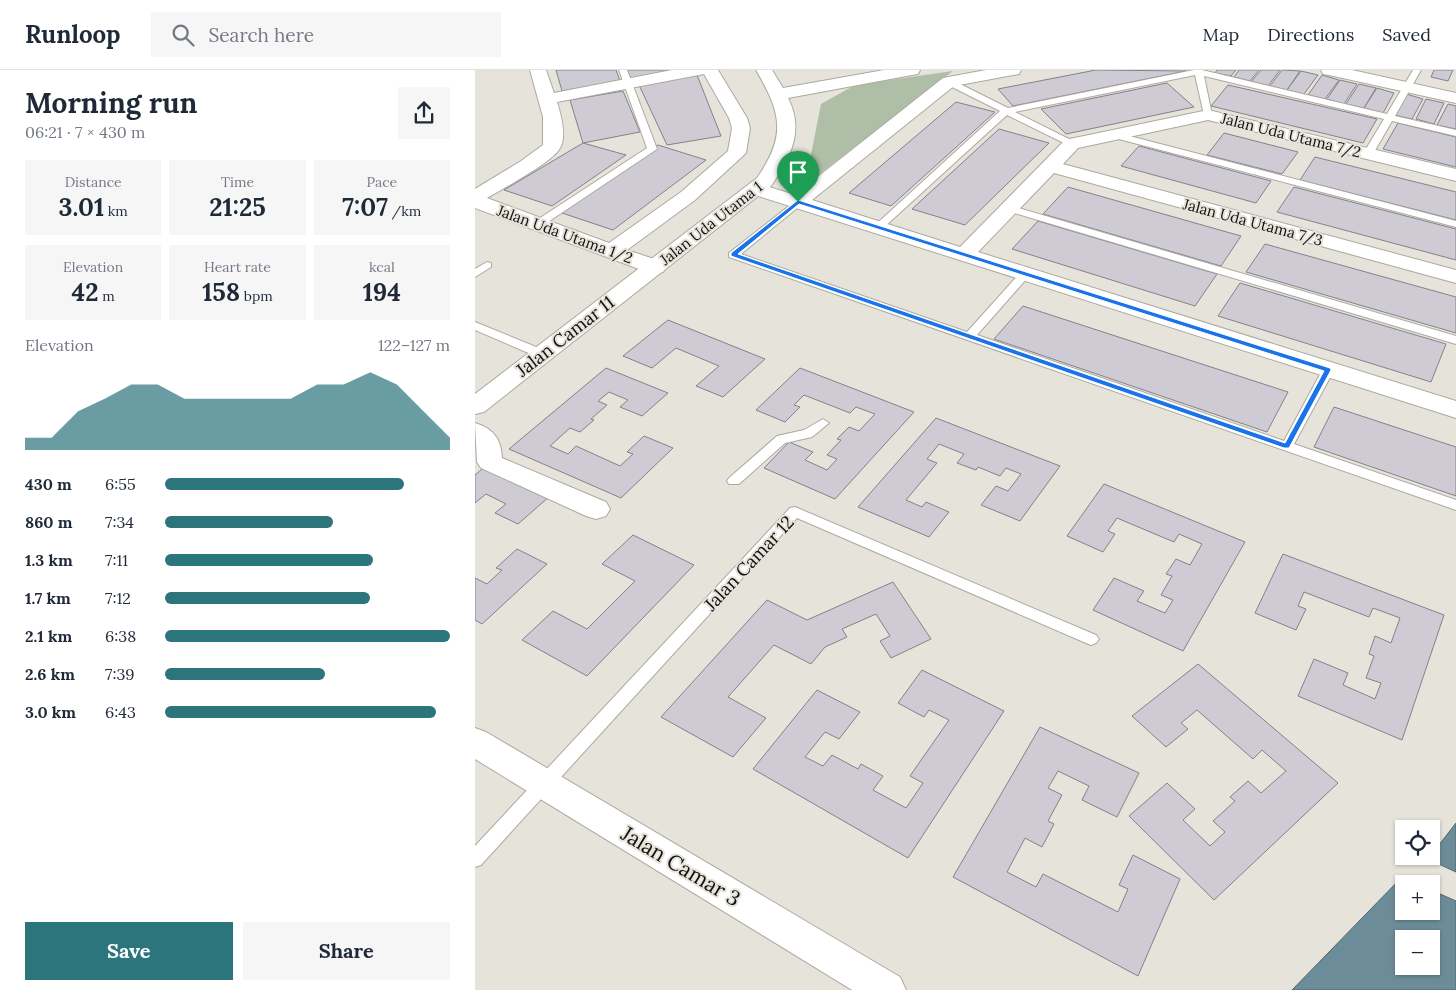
<!DOCTYPE html>
<html lang="en">
<head>
<meta charset="utf-8">
<style>
	body { margin:0; font-family:Lora,serif; background:#f6f6f7; color:#1f2937; height:100vh; display:flex; flex-direction:column; font-size:19px; white-space:nowrap }
	* { box-sizing:border-box; margin:0 }
	p { font-size:16px; color:#747a83 }
	.icon { flex:none; width:28px; height:28px; fill:none; stroke:currentColor; stroke-width:2; stroke-linecap:round; stroke-linejoin:round }
	.map { position:relative; flex:1; overflow:hidden }
	.panel { display:flex; flex-direction:column; background:#fff; width:475px }
	.panel>* { flex:none }
	.tools { position:absolute; left:920px; top:750px; display:grid; gap:10px }
	.tools a { display:grid; place-items:center; width:45px; height:45px; border-radius:0px; background:#fff; box-shadow:0 1px 4px #0004; font-size:25px }
	.pin { position:absolute; display:grid; place-items:center; width:42px; height:42px; color:#fff; margin:-51px -21px; border-radius:50% 50% 50% 0; rotate:-45deg; box-shadow:0 0 5px #0007 }
	.pin .icon { rotate:45deg }
	.round { display:grid; place-items:center; flex:none; width:52px; height:52px; border-radius:0px; background:#f6f6f7 }
	.summary { display:flex; align-items:center; justify-content:space-between; height:85px; padding:0 25px }
	h1 { font-size:28px; font-weight:800; line-height:38px }
	.figures { display:grid; grid-template-columns:repeat(3,1fr); gap:8px; height:85px; padding:5px 25px }
	.figures div { display:grid; align-content:center; border-radius:0px; background:#f6f6f7; text-align:center }
	.figures b { font-size:25px; font-weight:800 }
	.figures small { font-size:14px; font-weight:400 }
	.figures p { font-size:14px }
	.chart { height:140px; padding:10px 25px }
	.chart p { display:flex; justify-content:space-between }
	.chart svg { width:100%; height:90px; margin-top:5px; fill:#2c757d; opacity:.7 }
	.cta { display:flex; gap:10px; margin-top:auto; padding:10px 25px }
	.cta a { flex:1; height:58px; border-radius:0px; background:#2c757d; color:#fff; font-size:20px; font-weight:800; line-height:58px; text-align:center }
	.cta a+a { background:#f6f6f7; color:#1f2937 }
	ul { padding:0 25px; list-style:none; font-size:16px }
	li { display:grid; grid-template-columns:80px 60px 1fr; align-items:center; height:38px }
	li i { height:12px; border-radius:6px; background:#2c757d }
	header { display:flex; align-items:center; gap:30px; box-sizing:border-box; height:70px; padding:0 25px; background:#fff; border-bottom:1px solid #e0e1e3 }
	header strong { font-size:24px }
	nav { display:flex; gap:28px; margin-inline-start:auto; font-size:18px }
	.search { width:350px; height:45px; background:#f6f6f7; display:flex; align-items:center; gap:12px; box-sizing:border-box; padding:0 18px; border-radius:0px; color:#747a83; font-size:19px }
	main { display:flex; flex:1; min-height:0 }
	.map>svg:first-child { display:block }
	.green { fill:#afbea7 }
	.water { fill:#6d8c99; stroke:#51676f; fill-rule:evenodd }
	.building { fill:#cfcbd4; stroke:#858189 }
	.lines { fill:none; stroke-linecap:round; stroke-linejoin:round }
	.service-casing { stroke:#aba9a0; stroke-width:2 }
	.minor-casing { stroke:#aba9a0; stroke-width:2 }
	.tertiary-casing { stroke:#aba9a0; stroke-width:2 }
	.service { fill:#fff; fill-rule:evenodd }
	.minor { fill:#fff; fill-rule:evenodd }
	.tertiary { fill:#fff; fill-rule:evenodd }
	.route { fill:#1a73e8; stroke:#fff; fill-rule:evenodd }
	.labels { text-anchor:middle; dominant-baseline:central; stroke-width:4; stroke-linejoin:round; paint-order:stroke }
	.far-street-label { font-size:15px; fill:#11100d; stroke:#e5e3da }
	.street-label { font-size:18px; fill:#11100d; stroke:#e5e3da }
	.near-street-label { font-size:21px; fill:#11100d; stroke:#e5e3da }
</style>
</head>
<body>
<header>
<strong>Runloop</strong>
<div class="search"><svg class="icon" aria-label="search" viewBox="0 0 24 24"><circle cx="10" cy="10" r="6"/><path d="M15 15l6 6"/></svg>Search here</div>
<nav><a>Map</a><a>Directions</a><a>Saved</a></nav>
</header>
<main>
<section class="panel">
<div class="summary"><div><h1>Morning run</h1><p>06:21 · 7 × 430 m</p></div><a class="round"><svg class="icon" aria-label="share" viewBox="0 0 24 24"><path d="M12 15V3M7 8l5-5 5 5M5 13v7h14v-7"/></svg></a></div>
<div class="figures">
<div><p>Distance</p><b>3.01<small> km</small></b></div>
<div><p>Time</p><b>21:25</b></div>
<div><p>Pace</p><b>7:07<small> /km</small></b></div>
</div>
<div class="figures">
<div><p>Elevation</p><b>42<small> m</small></b></div>
<div><p>Heart rate</p><b>158<small> bpm</small></b></div>
<div><p>kcal</p><b>194</b></div>
</div>
<div class="chart"><p><span>Elevation</span>122–127 m</p>
<svg viewBox="0 0 160 44" preserveAspectRatio="none"><path d="M0 44V38L10 38L20 25L30 19L40 12L50 12L60 19L70 19L80 19L90 19L100 19L110 12L120 12L130 6L140 12L150 25L160 38V44z"/></svg>
</div>
<ul>
<li><b>430 m</b>6:55<i style="width:84%"></i></li>
<li><b>860 m</b>7:34<i style="width:59%"></i></li>
<li><b>1.3 km</b>7:11<i style="width:73%"></i></li>
<li><b>1.7 km</b>7:12<i style="width:72%"></i></li>
<li><b>2.1 km</b>6:38<i style="width:100%"></i></li>
<li><b>2.6 km</b>7:39<i style="width:56%"></i></li>
<li><b>3.0 km</b>6:43<i style="width:95%"></i></li>
</ul>
<div class="cta"><a>Save</a><a>Share</a></div>
</section>
<div class="map">
<svg width="981" height="920" viewBox="0 0 981 920">
	<rect width="100%" height="100%" fill="#e5e3da"/>
	<path class="green" d="M478 1 330 115 346 34 380 15Z"/>
	<g class="water">
		<path d="M981 753V802L953 789Z"/>
		<path d="M927 807 941 814H929V841H956V820L981 831V920H817ZM929 869H956V896H929Z"/>
	</g>
	<g class="building">
		<path d="M81 0H141L145 11 87 21Z"/>
		<path d="M152 0H209L156 9Z"/>
		<path d="M621 0 711 1 538 36 523 19Z"/>
		<path d="M742 0H761L756 6 740 3Z"/>
		<path d="M764 0H784L775 11 759 7Z"/>
		<path d="M786 0H805L793 16 776 12Z"/>
		<path d="M807 0 825 1 812 20 795 16Z"/>
		<path d="M959 0H978L973 11 956 7Z"/>
		<path d="M826 1 843 5 829 24 812 20Z"/>
		<path d="M222 5 246 66 192 75 164 15Z"/>
		<path d="M847 5 864 10 850 29 833 25Z"/>
		<path d="M865 10 882 14 869 34 852 29Z"/>
		<path d="M692 13 719 37 591 64 566 39Z"/>
		<path d="M884 14 901 18 889 38 871 34Z"/>
		<path d="M753 15 902 49 888 73 736 36Z"/>
		<path d="M902 18 919 23 908 43 889 38Z"/>
		<path d="M148 21 165 62 108 73 95 30Z"/>
		<path d="M931 24 948 29 937 49 919 45Z"/>
		<path d="M951 29 969 33 959 54 941 49Z"/>
		<path d="M481 32 520 42 416 136 374 123Z"/>
		<path d="M973 34 981 36V59L962 55Z"/>
		<path d="M923 53 981 67V97L908 79Z"/>
		<path d="M524 59 574 73 490 155 437 139Z"/>
		<path d="M749 63 823 82 807 104 732 85Z"/>
		<path d="M108 73 151 85 77 136 29 120Z"/>
		<path d="M183 75 231 90 138 160 87 143Z"/>
		<path d="M664 76 796 111 781 133 646 96Z"/>
		<path d="M840 87 981 122V150L825 110Z"/>
		<path d="M593 117 766 166 746 196 568 144Z"/>
		<path d="M819 117 981 159V190L802 142Z"/>
		<path d="M563 151 742 204 720 236 537 179Z"/>
		<path d="M790 174 981 227V263L771 202Z"/>
		<path d="M765 213 971 274 956 312 743 246Z"/>
		<path d="M548 236 813 322 792 362 519 269Z"/>
		<path d="M193 250 290 289 248 327 221 316 244 296 201 278 177 298 148 286Z"/>
		<path d="M131 298 193 323 167 346 145 337 153 330 134 322 123 331 132 335 116 349 119 350 105 362 95 358 75 376 93 384 101 376 145 396 158 384 152 382 169 366 198 378 146 428 34 379Z"/>
		<path d="M325 298 439 342 360 429 289 398 314 372 338 382 330 390 352 400 362 389 352 385 366 370 362 369 374 357 384 361 400 344 381 337 375 343 329 325 319 335 325 337 310 352 281 340Z"/>
		<path d="M859 337 981 377V426L839 377Z"/>
		<path d="M461 348 585 396 545 451 506 435 521 416 533 421 546 404 531 398 525 406 503 397 501 400 482 393 489 384 464 374 452 389 462 393 431 430 447 437 451 432 474 442 454 467 383 437Z"/>
		<path d="M12 395 75 426 43 454 20 443 31 434 11 424 0 433V405Z"/>
		<path d="M629 414 770 472 708 581 618 540 639 508 669 521 662 531 690 543 698 530 686 525 697 506 691 504 701 489 715 495 727 474 704 464 699 472 642 448 633 461 640 464 628 482 592 466Z"/>
		<path d="M158 465 219 495 112 606 47 570 78 541 112 559 160 511 127 494Z"/>
		<path d="M42 479 72 494 7 554 0 550V508L12 514 27 500 21 498Z"/>
		<path d="M808 484 969 545 927 670 823 626 839 589 873 603 868 615 900 629 906 613 891 608 899 586 894 584 900 566 916 573 925 548 898 538 894 547 829 522 823 536 831 539 821 560 780 543Z"/>
		<path d="M418 512 456 569 416 588 405 571 415 566 401 544 367 559 372 567 350 577 336 594 299 575 253 627 291 648 258 687 186 647 292 530 332 550Z"/>
		<path d="M723 594 863 713 739 830 654 746 692 713 720 739 708 750 735 776 750 762 738 751 760 731 755 727 773 711 786 723 811 701 787 680 778 689 722 640 706 653 713 659 691 677 657 646Z"/>
		<path d="M447 600 529 641 433 788 278 699 342 620 385 642 364 669 350 662 330 687 348 696 357 685 383 699 386 694 408 706 398 720 431 738 448 713 435 706 474 650 454 640 449 647 423 633Z"/>
		<path d="M565 657 664 703 642 747 607 730 614 716 583 701 573 718 587 725 573 751 579 754 567 777 550 768 532 802 561 817 568 804 643 842 653 819 644 815 658 785 705 809 663 906 478 807Z"/>
	</g>
	<g class="lines">
		<defs>
			<g id="service">
				<path d="M144 0H152L182 79 67 156H59V152L172 78Z"/>
				<path d="M719 0H727L912 44 938 0H946L920 46 981 60V66L917 51 898 84 893 87 888 84 909 49 729 6 737 45 733 48 729 45 720 5 540 42 600 72 602 74 597 77 532 45 407 159 403 160 398 157 525 41 471 14V10H477L533 38Z"/>
				<path d="M639 62 981 151V157L636 67 634 65Z"/>
				<path d="M323 129 327 130V134L266 184 492 262 546 202H554V206L502 265 809 371 849 297H857L859 300 819 374 981 430V440L254 187V183Z"/>
				<path d="M533 135 981 266V274L529 140 528 138Z"/>
				<path d="M12 192 16 193V197L0 207V199Z"/>
				<path d="M0 252 71 281 73 284 67 288 63 287 0 260Z"/>
				<path d="M348 349 354 353 337 367 310 373 264 414H254L252 411 254 408 302 366 329 360Z"/>
				<path d="M320 437 621 565 624 569 621 573 616 575 611 573 322 448 6 795 0 797V776L315 438Z"/>
			</g>
			<g id="minor">
				<path d="M55 0H71L79 23 197 0H243L272 48 275 58 271 83 220 130 152 180 188 192 191 197 188 202 180 203 172 202 0 138V119L46 91 68 75V47ZM229 4 254 48 257 58 253 81 206 122 134 173 12 128C27 119 78 92 85 78 92 67 86 45 82 32Z"/>
				<path d="M511 0H546L544 4 538 5 479 16 337 130 485 177 590 70 733 40 981 99V111L733 50 603 78 588 94 981 200V213L579 103 503 182 981 331V348L274 123 271 119 274 115 281 113 320 125 468 8Z"/>
				<path d="M846 0H877L981 23V33L854 5 848 4Z"/>
				<path d="M0 353C19 359 26 369 27 388L131 432 135 439 131 446 121 449 111 446 6 398 2 392Z"/>
			</g>
			<g id="tertiary">
				<path d="M281 0H297L308 18 409 0H445L443 4 437 5 313 28C330 61 315 88 296 116L9 342 0 344V324L282 108C312 65 306 43 281 0Z"/>
				<path d="M0 658 11 662 425 907 431 920H377L0 689Z"/>
			</g>
		</defs>
		<use href="#service" class="service-casing"/>
		<use href="#minor" class="minor-casing"/>
		<use href="#tertiary" class="tertiary-casing"/>
		<use href="#service" class="service"/>
		<use href="#minor" class="minor"/>
		<use href="#tertiary" class="tertiary"/>
	</g>
	<path class="route" d="M323 130 855 298 856 300 814 378H809L256 186V183ZM324 134 849 301 810 373 263 184Z"/>
	<g class="labels">
		<g class="far-street-label">
			<text transform="translate(816 65) rotate(14)">Jalan Uda Utama 7/2</text>
			<text transform="translate(778 152) rotate(15)">Jalan Uda Utama 7/3</text>
			<text transform="translate(236 153) rotate(-38)">Jalan Uda Utama 1</text>
			<text transform="translate(90 164) rotate(20)">Jalan Uda Utama 1/2</text>
		</g>
		<g class="street-label">
			<text transform="translate(90 266) rotate(-38)">Jalan Camar 11</text>
			<text transform="translate(274 493) rotate(-47)">Jalan Camar 12</text>
		</g>
		<g class="near-street-label">
			<text transform="translate(206 796) rotate(31)">Jalan Camar 3</text>
		</g>
	</g>
</svg>
<div class="tools">
<a><svg class="icon" aria-label="locate" viewBox="0 0 24 24"><circle cx="12" cy="12" r="6"/><path d="M12 2v4M12 18v4M2 12h4M18 12h4"/></svg></a>
<a>+</a>
<a>−</a>
</div>
<div class="pin" style="left:323px;top:132px;background:#1e9e55"><svg class="icon" aria-label="arrive" viewBox="0 0 24 24"><path d="M6 21V4h12l-3 4 3 4H6"/></svg></div>
</div>
</main>
</body>
</html>
